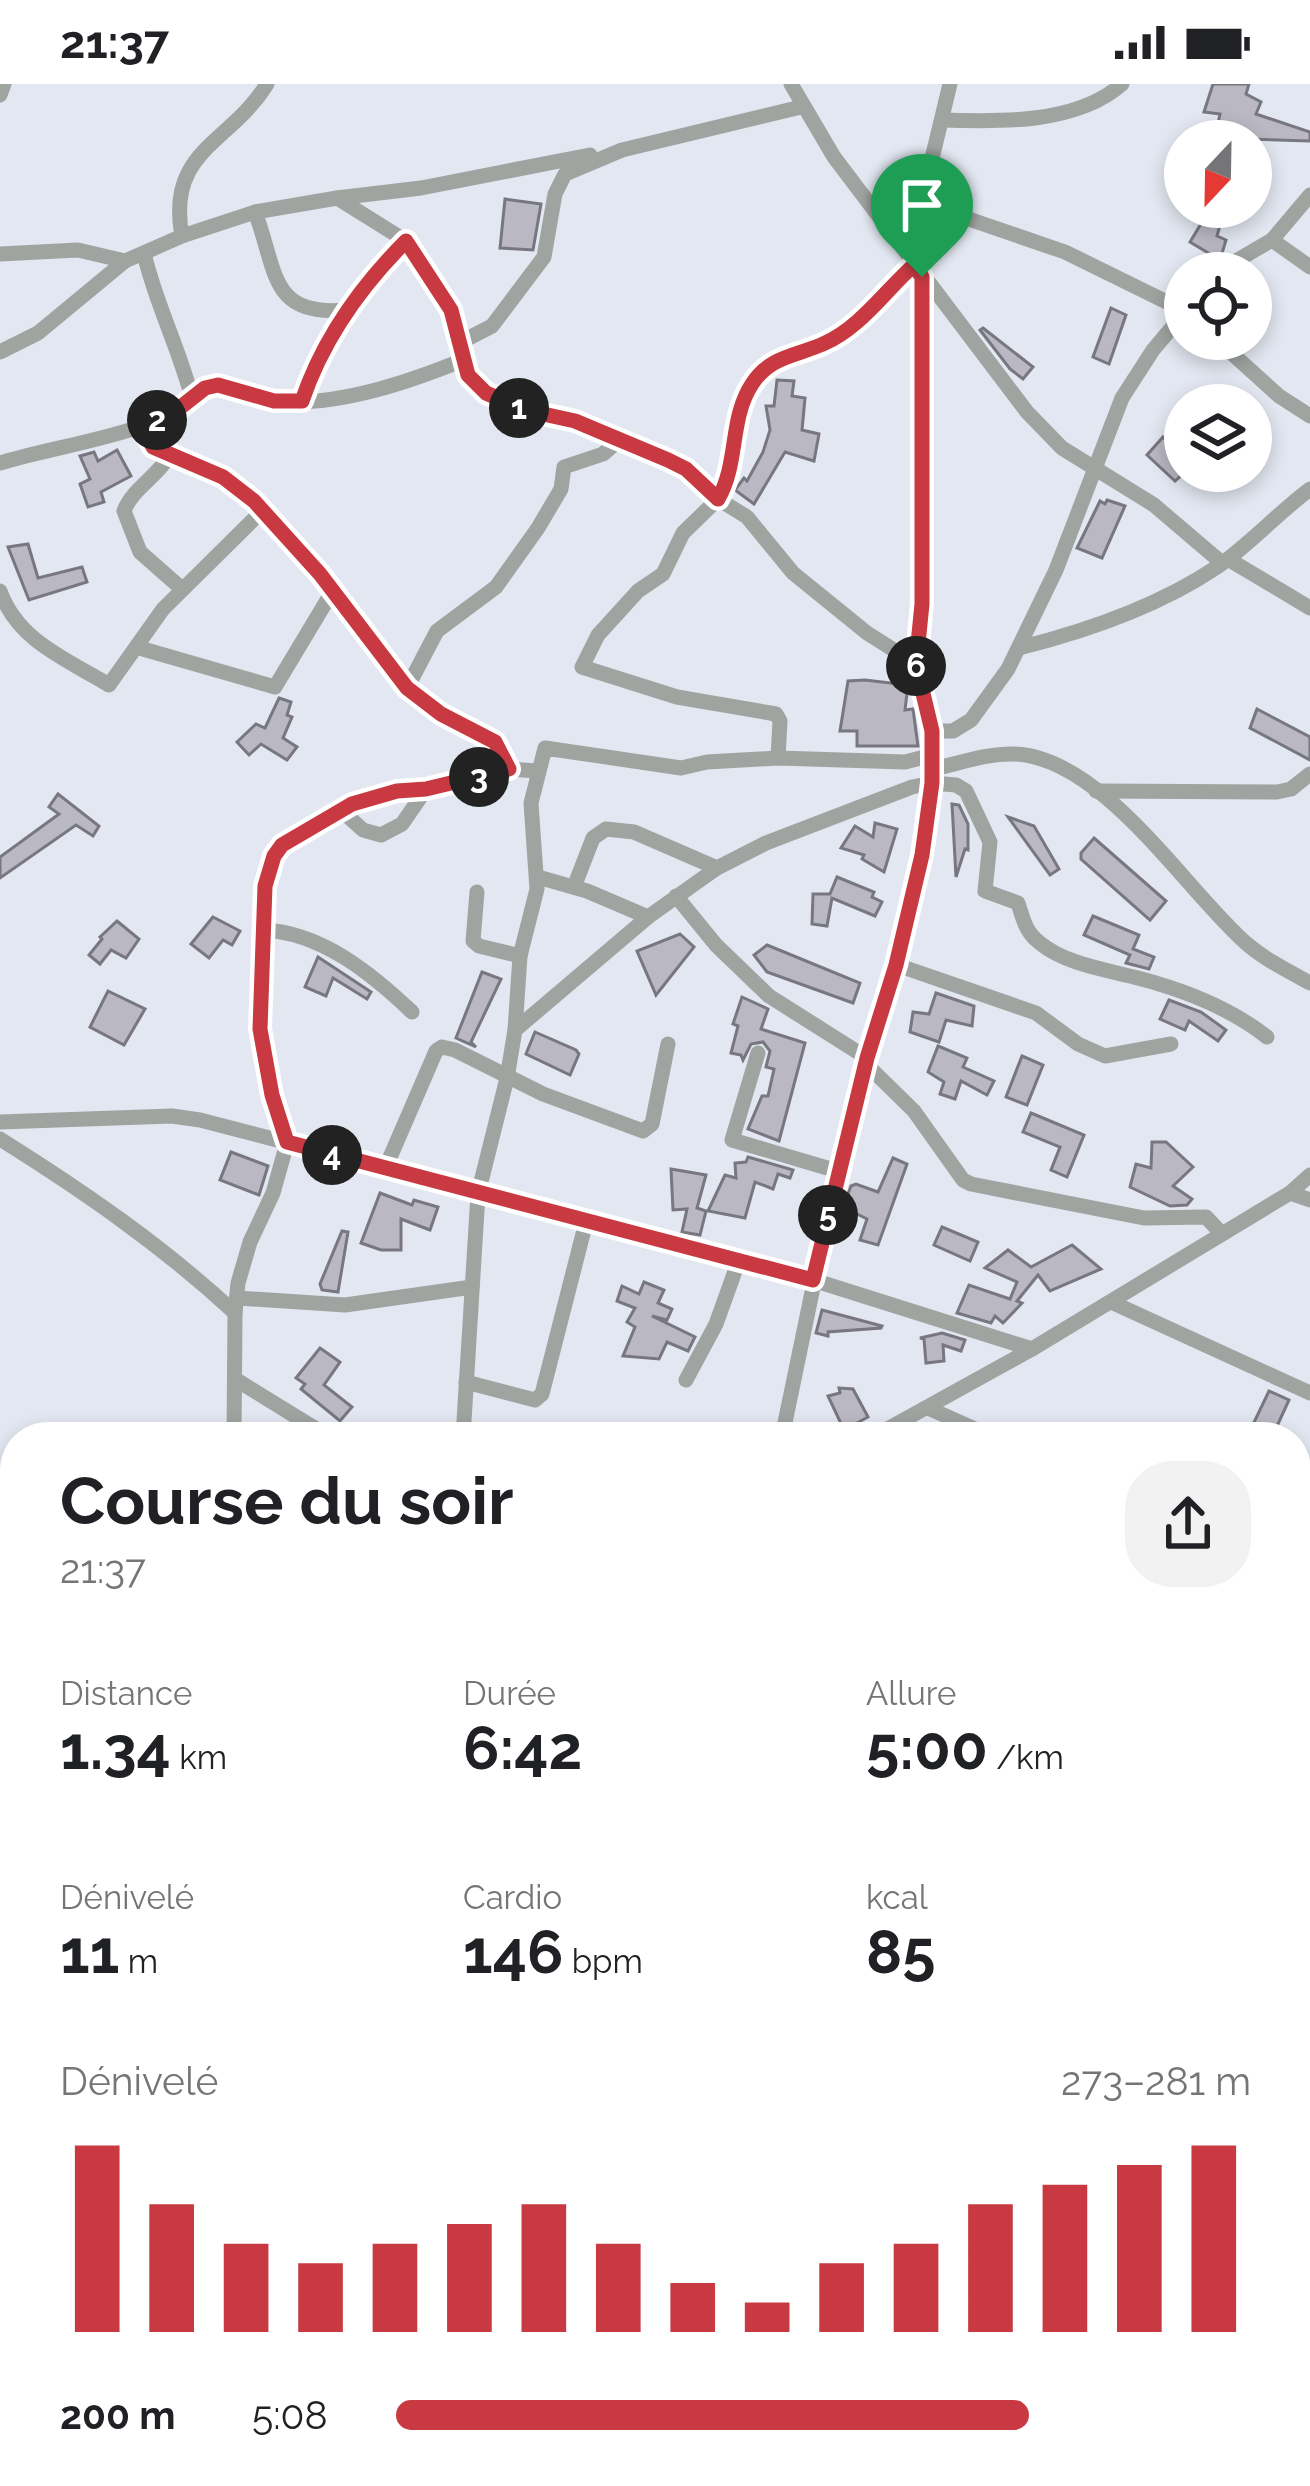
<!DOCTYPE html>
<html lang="fr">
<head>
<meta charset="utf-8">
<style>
	body { margin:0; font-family:Raleway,sans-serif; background:#f2f2f2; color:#202124; height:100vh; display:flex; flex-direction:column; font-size:45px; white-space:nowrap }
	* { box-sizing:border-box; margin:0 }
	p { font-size:39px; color:#757577 }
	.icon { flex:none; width:66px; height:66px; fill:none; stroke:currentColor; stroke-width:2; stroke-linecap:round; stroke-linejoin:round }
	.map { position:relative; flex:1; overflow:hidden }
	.drawer { position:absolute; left:0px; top:1338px; width:1311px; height:1065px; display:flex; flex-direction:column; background:#fff; border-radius:48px 48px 0 0; box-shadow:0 6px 18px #0003 }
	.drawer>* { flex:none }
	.needle { width:78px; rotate:202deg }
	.buttons { position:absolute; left:1164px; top:36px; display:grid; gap:24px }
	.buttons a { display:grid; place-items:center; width:108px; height:108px; border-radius:50%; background:#fff; box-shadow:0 6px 18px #0003; font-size:60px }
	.pin { position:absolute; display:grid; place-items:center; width:102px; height:102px; color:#fff; margin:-123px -51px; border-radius:50% 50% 50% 0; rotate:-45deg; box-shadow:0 0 12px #0007 }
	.pin .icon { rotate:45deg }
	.km { position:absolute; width:60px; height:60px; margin:-30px; border-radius:50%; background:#222; color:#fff; font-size:33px; line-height:60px; text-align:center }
	.round { display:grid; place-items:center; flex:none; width:126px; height:126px; border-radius:48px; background:#f2f2f2 }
	.headline { display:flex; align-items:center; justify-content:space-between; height:204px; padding:0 60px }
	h1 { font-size:66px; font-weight:700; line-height:90px }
	.stats { display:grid; grid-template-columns:repeat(3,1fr); gap:18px; height:204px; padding:12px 60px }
	.stats div { display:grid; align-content:center }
	.stats b { font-size:60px; font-weight:700 }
	.stats small { font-size:33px; font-weight:400 }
	.stats p { font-size:33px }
	.chart { height:336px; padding:24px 60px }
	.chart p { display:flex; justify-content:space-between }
	.chart svg { width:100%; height:216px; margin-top:12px; stroke:#c83941; stroke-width:6 }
	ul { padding:0 60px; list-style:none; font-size:39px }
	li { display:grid; grid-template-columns:192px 144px 1fr; align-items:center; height:90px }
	li i { height:30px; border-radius:15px; background:#c83941 }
	.status { display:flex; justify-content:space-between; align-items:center; height:84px; padding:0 60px; background:#fff; direction:ltr }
	.status svg { height:33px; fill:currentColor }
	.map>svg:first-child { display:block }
	.building { fill:#bab8c3; stroke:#787780; stroke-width:3 }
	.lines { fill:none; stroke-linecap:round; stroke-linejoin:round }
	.minor { stroke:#a0a4a0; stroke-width:15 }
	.tertiary { stroke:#a0a4a0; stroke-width:18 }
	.primary { stroke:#656c66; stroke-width:24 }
	.route-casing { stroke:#fff; stroke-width:24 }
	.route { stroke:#c83941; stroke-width:15 }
</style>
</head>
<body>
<div class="status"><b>21:37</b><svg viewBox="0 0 49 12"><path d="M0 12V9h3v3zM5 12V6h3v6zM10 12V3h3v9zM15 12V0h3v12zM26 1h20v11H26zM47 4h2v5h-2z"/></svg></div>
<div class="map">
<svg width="1310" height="2402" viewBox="0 0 1310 2402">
	<rect width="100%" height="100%" fill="#e2e7f1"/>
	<g class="building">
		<path d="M1213 0H1249L1246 10 1261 18 1256 30 1310 48V57L1215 54 1220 30 1204 28Z"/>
		<path d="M505 115 541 120 533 166 500 164Z"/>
		<path d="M1207 130 1222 134 1217 152 1226 156 1220 176 1190 158Z"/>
		<path d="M1111 224 1126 231 1109 280 1093 273Z"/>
		<path d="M983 244 1033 283 1023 295 1010 285 980 246Z"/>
		<path d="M777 296 794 297 792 312 805 314 802 346 819 350 814 377 785 368 754 420 735 406 744 394 747 397 763 368 770 346 766 322H774Z"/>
		<path d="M1163 353 1185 376V388L1175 397 1147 371Z"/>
		<path d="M117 366 131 392 101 408 104 418 88 423 80 400 90 395 80 372 94 368 98 377Z"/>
		<path d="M1107 416 1125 422 1102 474 1077 464 1100 417 1105 420Z"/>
		<path d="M28 460 38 494 82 483 87 498 29 516 8 463Z"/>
		<path d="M865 596 908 601 905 626 913 625 918 662H857V647H840L848 597Z"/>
		<path d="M279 614 291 618 287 631 292 633 283 654 297 663 287 676 261 660 249 671 237 658 256 640 265 644Z"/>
		<path d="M1257 625 1310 653V676L1250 644Z"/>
		<path d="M58 710 99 742 93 752 76 741 0 794V773L59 730 49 723Z"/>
		<path d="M952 720 959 721 968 740V766L965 765 956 793Z"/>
		<path d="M1008 733 1034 742 1059 785 1050 791Z"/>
		<path d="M875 739 897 745 884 788 862 775 864 771 841 764 855 742 873 753Z"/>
		<path d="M1094 754 1166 817 1150 836 1081 775V769Z"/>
		<path d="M837 793 874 808 872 813 882 818 875 832 832 814 827 842 812 840 813 810H830Z"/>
		<path d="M1093 832 1139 851 1133 865 1154 873 1149 885 1126 879 1130 871 1084 851Z"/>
		<path d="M213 833 240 847 232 861 223 856 209 874 191 860Z"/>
		<path d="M117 837 139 855 126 874 111 866 100 880 89 871 102 855 100 853Z"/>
		<path d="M680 850 694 863 656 911 637 867Z"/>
		<path d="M767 861 860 899 853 919 767 888 754 871Z"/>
		<path d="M318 873 371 908 367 915 333 894 326 912 305 903Z"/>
		<path d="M482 888 501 895 471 958 476 963 456 954Z"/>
		<path d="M108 907 145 925 124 961 90 943Z"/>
		<path d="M936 909 974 922 972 942 946 936 939 958 910 948 913 928 929 930Z"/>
		<path d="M742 913 768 925 761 945 805 959 779 1057 748 1045 762 1012H768L774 985 766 983 770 967 763 958 751 960 743 976 741 971 731 969 738 942 733 940Z"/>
		<path d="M1169 916 1201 928 1226 946 1218 957 1189 937 1185 946 1160 935Z"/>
		<path d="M535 948 576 966 579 970 570 991 526 970Z"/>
		<path d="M938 962 967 974 963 983 994 997 987 1011 961 997 955 1015 940 1010 944 998 928 988Z"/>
		<path d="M1022 972 1043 981 1027 1021 1006 1013Z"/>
		<path d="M1031 1029 1084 1051 1067 1093 1051 1086 1060 1063 1023 1048Z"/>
		<path d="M1152 1058H1166L1193 1083 1173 1102 1192 1115 1187 1121 1170 1122 1130 1103 1136 1080 1151 1084Z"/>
		<path d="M231 1068 268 1082 259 1111 220 1096Z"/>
		<path d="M748 1073 793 1086 790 1094 778 1090 773 1105 755 1098 745 1134 708 1127 725 1091 736 1094 735 1079 746 1078Z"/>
		<path d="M893 1074 907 1080 878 1161 860 1156 867 1135 843 1123 851 1102 856 1100 878 1108Z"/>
		<path d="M671 1085 706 1091 697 1124 706 1127 700 1151 682 1148 687 1125 673 1126Z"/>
		<path d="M380 1109 412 1121 414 1116 438 1123 430 1146 401 1135V1166H381L361 1159Z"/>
		<path d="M942 1143 978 1158 970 1177 934 1161Z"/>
		<path d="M342 1147 348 1148 338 1208 322 1206 320 1200Z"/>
		<path d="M1072 1161 1101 1185 1050 1207 1038 1191 1017 1217 1022 1219 1003 1239 995 1232 991 1239 957 1229 969 1201 1010 1215 1017 1198 985 1184 1008 1166 1031 1183Z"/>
		<path d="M644 1198 664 1206 658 1219 672 1225 667 1236 652 1232 695 1253 688 1267 667 1258 659 1275 623 1272 635 1243 627 1238 635 1224 617 1217 622 1202 639 1210Z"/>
		<path d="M822 1226 882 1242 881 1244 828 1248V1252L816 1249Z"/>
		<path d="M942 1249 965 1256 961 1267 943 1261 944 1277 926 1279 924 1255 920 1254Z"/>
		<path d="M320 1264 340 1278 324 1301 352 1323 340 1337 301 1305 305 1300 296 1294Z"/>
		<path d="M839 1304 853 1305 868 1333 844 1346 828 1312 840 1309Z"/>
		<path d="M1269 1307 1289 1316 1272 1353H1247Z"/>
		<path d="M0 1520 15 1535V1591L0 1573Z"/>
		<path d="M15 2275V2360L0 2361V2300L6 2278Z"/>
	</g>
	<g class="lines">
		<g class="minor">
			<path d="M791 0 834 73 1027 328 1062 364 1154 421 1222 479"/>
			<path d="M0 11 4 0"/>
			<path d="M942 36C1000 38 1077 40 1122 0"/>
			<path d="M337 114 421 104 590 71"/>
			<path d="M922 119 1065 168 1185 227"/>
			<path d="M255 128C277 185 269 233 345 226L311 288 302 317"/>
			<path d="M182 152C166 66 230 60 267 0"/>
			<path d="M1272 156 1310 183"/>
			<path d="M144 169C155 218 179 264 192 314"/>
			<path d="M0 170 78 166 125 177 182 152 255 128 337 114 406 157 451 226 468 291 486 309 513 322 589 342 685 385 718 415 747 433 793 489 867 549 916 580"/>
			<path d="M1225 189 1236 177 1272 156 1310 111"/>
			<path d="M345 226 406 157"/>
			<path d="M1216 255 1279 312 1310 332"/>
			<path d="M461 258 492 242 544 173 555 110 565 90 622 66 801 23"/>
			<path d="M0 268 38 249 125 177"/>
			<path d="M142 342C155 381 210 380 239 404 287 442 323 496 361 542 378 564 390 589 411 608 442 637 497 642 509 685"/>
			<path d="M169 372C157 393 132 405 124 427L140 468 182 505"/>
			<path d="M0 379C47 365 96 358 142 342 166 334 198 305 214 302 237 298 261 317 285 318 344 320 409 298 463 276"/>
			<path d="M1228 475 1310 524"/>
			<path d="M0 507C18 557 66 575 109 601L163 525 262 427"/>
			<path d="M136 563 275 603 332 508"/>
			<path d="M1019 564C1087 547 1159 522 1217 483 1250 460 1278 429 1310 405"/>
			<path d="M407 604 437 547 496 503 538 444 561 405 564 383 603 370 619 356"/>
			<path d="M933 647H953L971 636 1008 585 1056 486 1122 314 1153 266 1185 228"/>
			<path d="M778 674 780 637 776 630 677 613 582 583 598 551 638 507 663 490 683 449 718 415 729 391 738 328 754 297 782 273 834 254 914 181"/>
			<path d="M932 685C958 680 988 669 1014 670 1103 673 1186 807 1247 860 1266 876 1288 887 1310 899"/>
			<path d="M1096 707 1277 708 1291 705 1310 690"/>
			<path d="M341 726 363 746 381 751 402 740 426 705"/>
			<path d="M538 793 587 807 648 833"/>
			<path d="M574 803 593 754 606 745 634 748 717 784"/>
			<path d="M477 808 473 857 479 862 520 872"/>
			<path d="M676 812 716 861 769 912 867 974"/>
			<path d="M263 846C321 848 372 890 412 928"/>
			<path d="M897 881 1036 929 1078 960 1105 972 1171 960"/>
			<path d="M515 946 648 833 717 784 766 759 912 703 932 699 956 701 966 707 990 758 985 807 1018 819C1023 834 1025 848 1040 859 1065 880 1107 886 1138 894 1184 906 1229 923 1267 953"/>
			<path d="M758 969 732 1056 841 1088"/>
			<path d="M866 980 914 1027 963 1096 971 1100 1144 1134 1206 1133 1222 1150"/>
			<path d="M0 1038 172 1032 200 1036 813 1196 1032 1265"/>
			<path d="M0 1055C83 1107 163 1162 235 1229L234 1353"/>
			<path d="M385 1085 436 967 442 963 455 966 543 1010 643 1047 652 1040 668 960"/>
			<path d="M1290 1109 1310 1091"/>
			<path d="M237 1214 345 1221 472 1203"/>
			<path d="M1111 1218 1310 1309"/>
			<path d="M235 1229 238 1199 250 1158 273 1109 287 1059 272 1011 260 945 265 802 274 772 282 761 321 736 369 714 509 685 537 687"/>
			<path d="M235 1295 329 1353"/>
			<path d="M686 1296 716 1240 739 1176"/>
			<path d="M466 1298 535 1316 542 1310 586 1138"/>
			<path d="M928 1324 993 1353"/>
			<path d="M463 1353 478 1110 507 994 515 946 520 872 537 805 531 719 545 664 681 684 707 678 778 674 905 678 932 671"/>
			<path d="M782 1353 827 1136 866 980 897 881 926 744 933 647 916 580 923 521 924 409 921 274 925 217 920 151 928 91 950 0"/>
			<path d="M873 1353 1032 1265 1290 1109 1310 1116"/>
			<path d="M1296 1491 1310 1497"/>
			<path d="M0 1594 15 1611"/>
			<path d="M1296 1689 1310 1694"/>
			<path d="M1296 1788 1310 1784"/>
			<path d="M0 1825 15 1792"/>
			<path d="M1296 2079 1310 2072"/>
			<path d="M1296 2211 1310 2203"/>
			<path d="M0 2267 15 2262"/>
			<path d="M706 2388 717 2402"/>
			<path d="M873 2388 884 2402"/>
			<path d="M1109 2388 1120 2402"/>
			<path d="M0 2400H58L94 2394 147 2396 148 2391"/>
			<path d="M146 2402 147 2396 258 2398 313 2392"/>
			<path d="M1302 2402 1310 2400"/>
		</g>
		<g class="tertiary">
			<path d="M1296 2096 1310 2102"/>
			<path d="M313 2388 314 2402"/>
		</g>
		<g class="primary">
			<path d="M0 1623 15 1641"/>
			<path d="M633 2388 644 2402"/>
		</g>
	</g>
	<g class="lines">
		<defs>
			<path id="route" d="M406 157 451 226 468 291 486 309 525 326 575 337 668 376 686 385 718 415C739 379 729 335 752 300 770 272 796 272 823 260 860 244 885 207 914 181L922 193V520L916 580 932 647V699L922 771 896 881 867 974 813 1196 287 1058 272 1011 260 945 265 802 274 772 282 761 352 720 397 707 426 705 509 685 495 658 441 630 407 604 320 490 254 417 223 393 153 363 142 342 177 326 205 304 218 301 274 317H302C323 255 360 203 406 157Z"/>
		</defs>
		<use href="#route" class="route-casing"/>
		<use href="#route" class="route"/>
	</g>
</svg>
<div class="buttons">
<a><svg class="needle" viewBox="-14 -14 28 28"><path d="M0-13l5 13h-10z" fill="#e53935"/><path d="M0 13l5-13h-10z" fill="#757577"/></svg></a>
<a><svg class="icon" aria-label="locate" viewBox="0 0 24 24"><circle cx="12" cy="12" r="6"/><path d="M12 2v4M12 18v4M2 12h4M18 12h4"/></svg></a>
<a><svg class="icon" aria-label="layers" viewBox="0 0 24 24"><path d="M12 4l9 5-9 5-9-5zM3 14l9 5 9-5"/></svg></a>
</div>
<div class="pin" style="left:922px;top:193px;background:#1e9e55"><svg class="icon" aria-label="arrive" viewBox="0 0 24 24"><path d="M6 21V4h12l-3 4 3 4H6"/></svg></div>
<b class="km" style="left:519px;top:324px">1</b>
<b class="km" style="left:157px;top:336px">2</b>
<b class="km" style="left:479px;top:693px">3</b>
<b class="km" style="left:332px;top:1071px">4</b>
<b class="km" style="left:828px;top:1131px">5</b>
<b class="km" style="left:916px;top:582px">6</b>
<section class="drawer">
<div class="headline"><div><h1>Course du soir</h1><p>21:37</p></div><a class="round"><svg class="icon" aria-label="share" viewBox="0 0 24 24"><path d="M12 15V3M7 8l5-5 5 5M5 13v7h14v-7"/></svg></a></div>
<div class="stats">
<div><p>Distance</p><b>1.34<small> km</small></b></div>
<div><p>Durée</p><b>6:42</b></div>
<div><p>Allure</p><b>5:00<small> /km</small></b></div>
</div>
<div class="stats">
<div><p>Dénivelé</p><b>11<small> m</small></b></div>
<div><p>Cardio</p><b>146<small> bpm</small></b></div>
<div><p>kcal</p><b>85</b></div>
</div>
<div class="chart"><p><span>Dénivelé</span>273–281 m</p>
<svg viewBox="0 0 160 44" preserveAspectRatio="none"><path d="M5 44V6M15 44V18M25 44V26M35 44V30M45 44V26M55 44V22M65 44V18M75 44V26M85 44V34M95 44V38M105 44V30M115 44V26M125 44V18M135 44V14M145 44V10M155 44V6"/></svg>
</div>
<ul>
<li><b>200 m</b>5:08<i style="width:74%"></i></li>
</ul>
</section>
</div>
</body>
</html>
